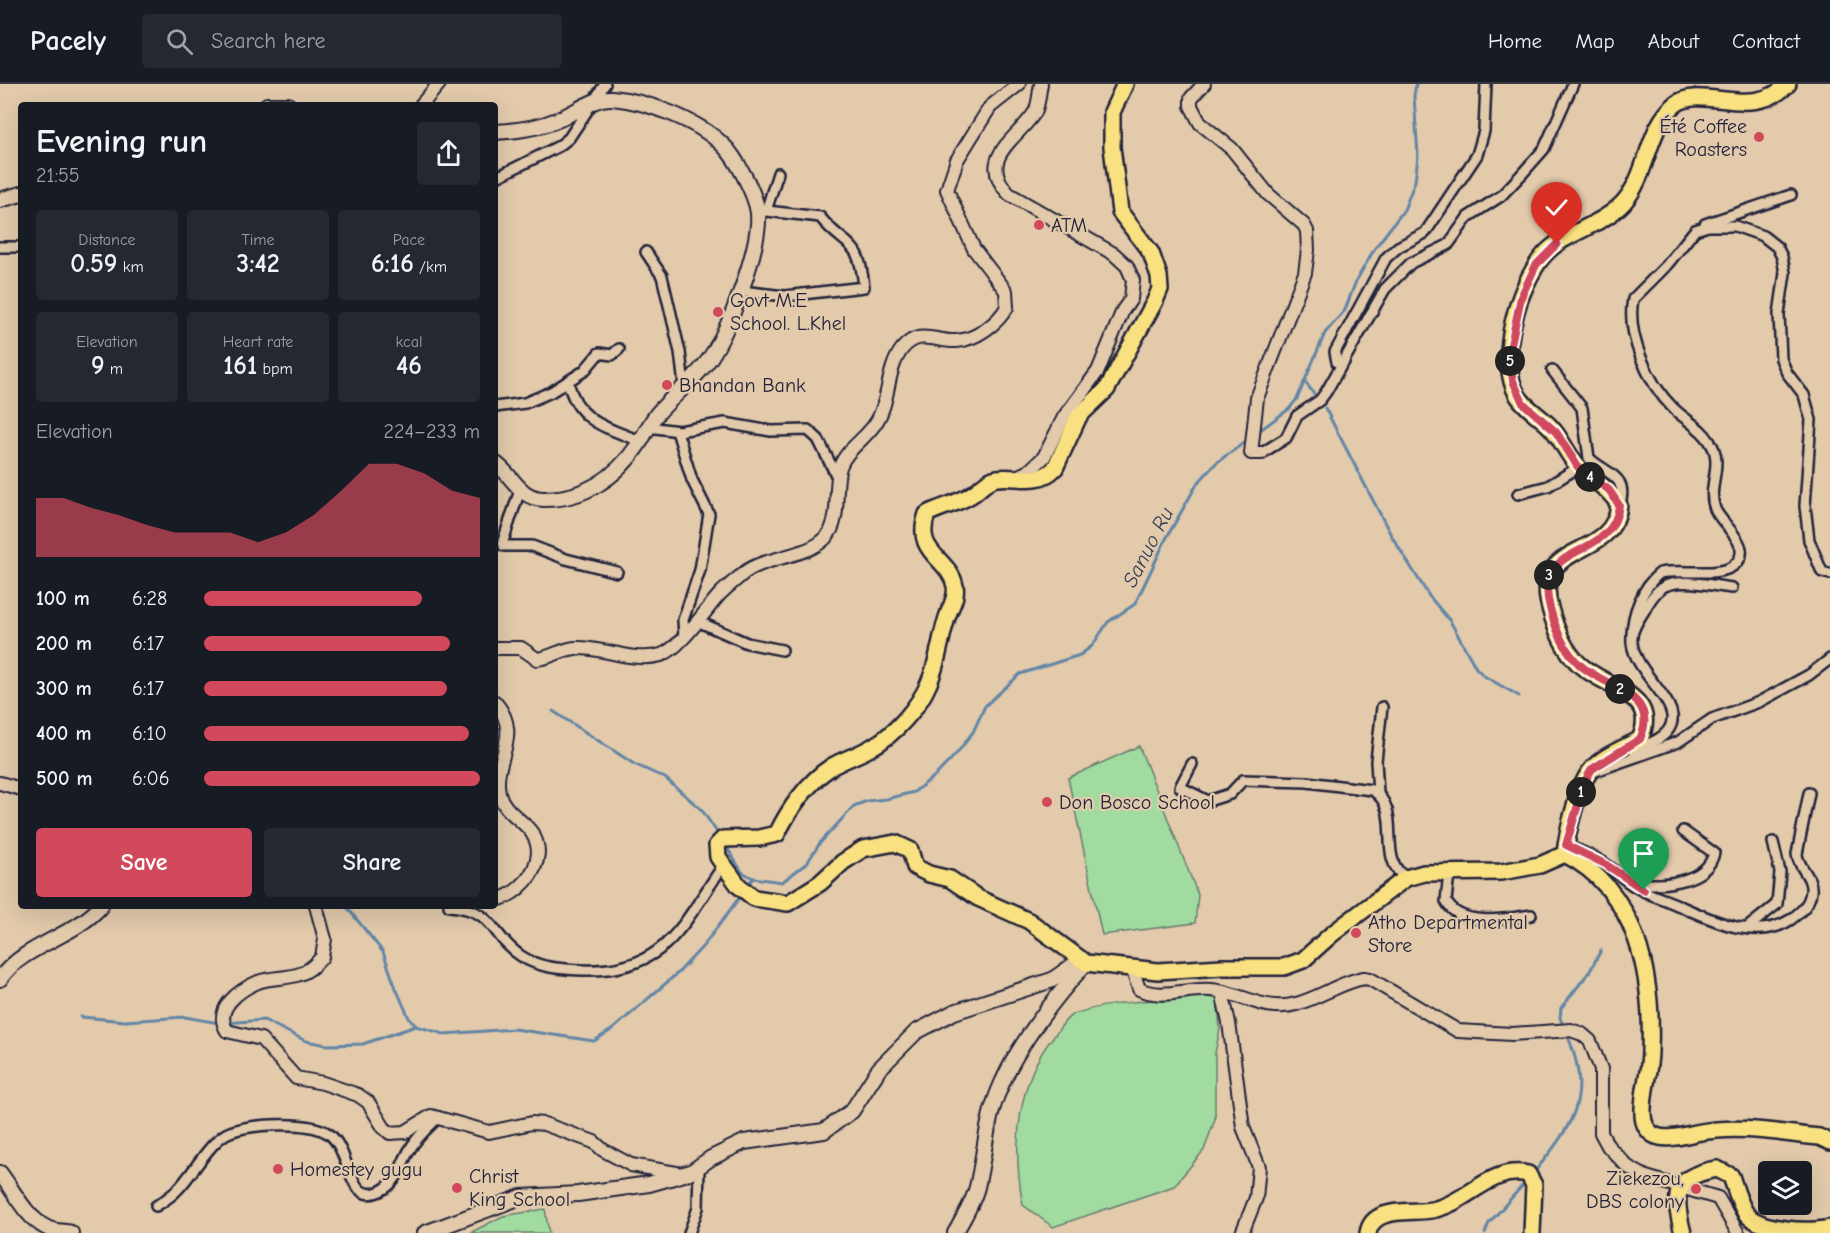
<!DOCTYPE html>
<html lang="en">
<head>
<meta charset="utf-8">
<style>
	body { margin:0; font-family:"Comic Neue",sans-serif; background:#242831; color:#f1f3f6; height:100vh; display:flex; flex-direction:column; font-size:22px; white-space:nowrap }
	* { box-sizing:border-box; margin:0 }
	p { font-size:20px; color:#9ea1a6 }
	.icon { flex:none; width:33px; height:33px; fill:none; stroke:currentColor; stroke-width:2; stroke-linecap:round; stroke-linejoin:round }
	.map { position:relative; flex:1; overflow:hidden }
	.panel { position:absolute; left:18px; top:18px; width:480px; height:807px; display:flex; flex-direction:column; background:#171b24; border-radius:6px; box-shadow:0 6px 24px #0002 }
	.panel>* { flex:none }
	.tools { position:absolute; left:1758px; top:1077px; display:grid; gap:12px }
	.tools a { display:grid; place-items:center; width:54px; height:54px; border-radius:6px; background:#171b24; box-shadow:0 6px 24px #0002; font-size:30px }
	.pin { position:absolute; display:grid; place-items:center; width:51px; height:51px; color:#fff; margin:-62px -26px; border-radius:50% 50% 50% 0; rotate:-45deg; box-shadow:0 0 6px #0007 }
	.pin .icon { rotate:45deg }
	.km { position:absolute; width:30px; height:30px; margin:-15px; border-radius:50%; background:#222; color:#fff; font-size:16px; line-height:30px; text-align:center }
	.round { display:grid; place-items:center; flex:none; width:63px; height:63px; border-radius:6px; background:#242831 }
	.head { display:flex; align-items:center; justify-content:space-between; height:102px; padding:0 18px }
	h1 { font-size:33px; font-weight:700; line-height:45px }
	.stats { display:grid; grid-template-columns:repeat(3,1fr); gap:9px; height:102px; padding:6px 18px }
	.stats div { display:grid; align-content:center; border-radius:6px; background:#242831; text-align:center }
	.stats b { font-size:26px; font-weight:700 }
	.stats small { font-size:16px; font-weight:400 }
	.stats p { font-size:16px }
	.chart { height:168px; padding:12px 18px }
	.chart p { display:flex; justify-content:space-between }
	.chart svg { width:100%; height:108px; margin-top:6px; fill:#d1495b; opacity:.7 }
	.primary-button { display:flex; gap:12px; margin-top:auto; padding:12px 18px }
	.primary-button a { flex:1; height:69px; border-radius:6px; background:#d1495b; color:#fff; font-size:24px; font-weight:700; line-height:69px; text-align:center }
	.primary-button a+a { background:#242831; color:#f1f3f6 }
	ul { padding:0 18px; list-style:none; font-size:20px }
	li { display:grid; grid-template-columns:96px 72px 1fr; align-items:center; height:45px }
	li i { height:15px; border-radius:8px; background:#d1495b }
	header { display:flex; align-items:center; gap:36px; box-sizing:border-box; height:84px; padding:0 30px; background:#171b24; border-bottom:2px solid #363941 }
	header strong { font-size:28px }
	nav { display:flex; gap:33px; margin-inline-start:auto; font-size:21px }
	.search { width:420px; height:54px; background:#242831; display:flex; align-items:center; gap:15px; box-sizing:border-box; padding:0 21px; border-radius:6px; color:#9ea1a6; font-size:22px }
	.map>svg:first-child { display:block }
	.park { fill:#a2dba0; stroke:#627e6e; stroke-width:1.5 }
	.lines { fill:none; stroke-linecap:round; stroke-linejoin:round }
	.stream { stroke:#6386a6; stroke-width:3 }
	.minor-casing { stroke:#22223b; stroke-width:14 }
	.tertiary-casing { stroke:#22223b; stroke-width:16 }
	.secondary-casing { stroke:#22223b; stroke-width:18 }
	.primary-casing { stroke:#22223b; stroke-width:20 }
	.trunk-casing { stroke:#22223b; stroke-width:20 }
	.minor { stroke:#e2caab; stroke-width:9 }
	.tertiary { stroke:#e2caab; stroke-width:12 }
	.secondary { stroke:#e2caab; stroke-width:14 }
	.primary { stroke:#f9e181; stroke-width:15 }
	.trunk { stroke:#f9e181; stroke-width:15 }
	.route-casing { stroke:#fff; stroke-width:12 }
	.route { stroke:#d1495b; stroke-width:8 }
	.poi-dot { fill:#d1495b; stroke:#e2caab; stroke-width:2 }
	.labels { text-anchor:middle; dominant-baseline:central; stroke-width:4.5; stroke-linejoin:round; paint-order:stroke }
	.poi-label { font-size:20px; fill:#22223b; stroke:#e2caab; text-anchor:start }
	.water-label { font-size:21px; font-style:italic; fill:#323b56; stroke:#e2caab }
</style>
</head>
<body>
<header>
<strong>Pacely</strong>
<div class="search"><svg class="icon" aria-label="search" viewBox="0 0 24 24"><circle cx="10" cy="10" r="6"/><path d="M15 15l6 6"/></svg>Search here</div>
<nav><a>Home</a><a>Map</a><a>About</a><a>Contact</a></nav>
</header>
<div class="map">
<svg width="1830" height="1149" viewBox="0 0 1830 1149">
	<rect width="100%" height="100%" fill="#e2caab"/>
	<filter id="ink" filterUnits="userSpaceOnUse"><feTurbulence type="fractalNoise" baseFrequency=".0167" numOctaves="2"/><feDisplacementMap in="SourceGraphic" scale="12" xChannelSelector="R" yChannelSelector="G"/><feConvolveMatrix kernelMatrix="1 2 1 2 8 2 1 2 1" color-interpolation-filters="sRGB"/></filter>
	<g filter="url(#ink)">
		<g class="park">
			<path d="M1139 662 1198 811 1195 839 1102 851 1068 694Z"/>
			<path d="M1217 911 1220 945 1215 969V1035L1204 1066 1174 1102 1053 1143 1023 1121C1012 1062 1016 995 1057 948 1061 943 1066 934 1072 931 1104 917 1180 914 1217 911Z"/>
			<path d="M545 1125 549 1149H470L503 1132Z"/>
		</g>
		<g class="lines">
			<g class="stream">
				<path d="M1306 299 1314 310"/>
				<path d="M1325 324 1391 451 1429 512 1450 537 1476 584 1484 592 1519 612"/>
				<path d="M1256 349 1289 325 1297 315 1325 249 1345 226 1356 197 1375 164 1404 126 1415 97 1418 72 1414 12 1416 0"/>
				<path d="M553 627 634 680 665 694 702 726 716 747"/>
				<path d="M726 762 742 788 753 794"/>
				<path d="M750 798 753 794 782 798 807 779 820 759 854 722 867 717 886 715 914 708 936 691 958 668 973 648 985 622 1020 590 1080 571 1092 562 1108 538 1135 520 1167 453 1197 400 1216 379 1249 355"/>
				<path d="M346 822 383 868 395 902 409 934 416 942 444 950 514 945 594 957 613 945 680 887 704 861 739 814"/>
				<path d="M81 933 125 937 185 933 219 939"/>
				<path d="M226 939 264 936 306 957 327 961 363 960 416 942"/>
				<path d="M1564 944 1560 934 1561 924 1590 887 1601 866"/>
				<path d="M1536 1086C1576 1037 1592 1011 1567 950"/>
				<path d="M1485 1149 1489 1139 1523 1101"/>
			</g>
			<defs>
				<g id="minor">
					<path d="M495 94 559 62 569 54 605 0"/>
					<path d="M766 127 778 89"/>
					<path d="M1705 140 1791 111"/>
					<path d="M0 163H21"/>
					<path d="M646 168 662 192 680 268 684 301"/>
					<path d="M741 207 785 212 864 203C859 152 847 166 820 133L758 126"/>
					<path d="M1344 278H1337L1335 268 1386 174 1398 163 1425 149 1477 71 1484 47 1486 0"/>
					<path d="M1552 286 1582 324 1589 374C1607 391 1630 391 1619 423"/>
					<path d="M568 298C578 338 605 343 640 357"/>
					<path d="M495 323 525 319 551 308 584 287 599 269 612 271 619 265"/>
					<path d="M648 343 679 347 725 339 771 347 808 346 818 355 838 395"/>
					<path d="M677 347 692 396 709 430 700 486 683 536 684 552"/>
					<path d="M1262 369 1286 354 1297 332 1320 316 1326 308 1385 205 1411 179 1448 161 1468 133 1501 112 1521 91 1544 65 1573 0"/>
					<path d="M520 406 503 457 504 462H532L566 475 617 488"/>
					<path d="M1518 410 1548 402 1579 383"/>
					<path d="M697 537 747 559 782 566"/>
					<path d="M1632 552C1632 530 1643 502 1660 489 1679 485 1719 493 1733 482 1757 464 1722 442 1715 425 1706 402 1725 380 1710 358 1701 343 1685 336 1673 324 1648 299 1626 251 1633 215L1666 182 1695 146 1708 142H1735L1763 152 1777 163 1782 173 1785 189 1779 230 1781 275 1787 289 1804 311 1811 336 1805 422 1809 456 1822 488 1830 490"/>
					<path d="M1633 666C1646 661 1666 655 1671 641 1681 616 1628 585 1632 552 1633 543 1639 535 1644 527 1648 519 1653 511 1660 505 1676 492 1713 502 1732 504"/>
					<path d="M1192 680 1180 703 1208 717 1230 710 1243 696 1307 698 1372 706C1405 726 1375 774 1406 794"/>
					<path d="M1593 688 1678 658 1712 635 1759 618 1809 591 1830 575"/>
					<path d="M1378 709 1376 677 1382 623"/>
					<path d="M1566 761C1579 767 1595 772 1607 781 1617 788 1625 797 1636 803 1647 810 1661 814 1673 819 1708 834 1754 859 1790 836 1801 828 1809 821 1811 808 1813 792 1798 784 1797 770L1809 709"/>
					<path d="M1449 789 1446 817C1459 844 1507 835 1531 831"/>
					<path d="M1634 799C1659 802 1707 800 1714 769L1683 747"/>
					<path d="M449 822C497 826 489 851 521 872 539 884 561 885 582 886 666 889 681 842 723 782"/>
					<path d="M1747 844 1777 820 1780 788 1773 758"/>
					<path d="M156 1122C164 1117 172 1112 178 1105 193 1090 211 1055 230 1048 252 1040 310 1036 329 1050 352 1067 347 1127 384 1105 399 1096 401 1080 409 1067 416 1054 428 1043 439 1033"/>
					<path d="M689 1149 698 1124 699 1083"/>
				</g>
				<g id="tertiary">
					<path d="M1204 0 1191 14V22L1200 39 1232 65 1268 110 1304 141 1307 147 1308 166 1305 189 1257 314 1251 369H1262"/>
					<path d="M421 21 439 0"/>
					<path d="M1014 394 1029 387 1044 373 1064 333 1098 287 1123 226 1131 215 1133 196 1127 182 1114 170 1009 110C975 74 1018 55 1035 28 1039 20 1039 9 1041 0"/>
					<path d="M495 564H521L537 575C551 574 561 565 576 564 604 563 633 579 661 571 680 565 706 525 720 510 727 503 737 495 744 489 768 470 818 474 831 446 840 427 834 403 840 383 846 365 867 354 877 337 890 316 886 286 902 265 919 244 935 258 956 257 976 256 998 239 1007 223L1006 207 974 165 947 106 957 76 990 23 1019 0"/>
					<path d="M495 618C524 652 492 675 499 709 505 735 538 738 538 769 537 780 533 789 526 797 518 806 507 814 495 816"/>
					<path d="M0 699 21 705"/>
					<path d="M316 822 325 855 322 873C316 880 309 887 300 890 286 895 271 893 258 898 239 906 213 925 227 947L261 955 296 994 323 999 358 1011 368 1018 384 1044 390 1049 405 1048 431 1032 489 1048 532 1039 544 1040 594 1058 603 1066 631 1081 682 1090"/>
					<path d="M1132 884 1139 905C1163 916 1186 904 1211 906 1241 908 1264 929 1296 920 1319 914 1341 898 1364 894L1370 895 1458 947 1512 950 1571 946 1582 950 1590 957 1601 985V1049L1608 1062 1628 1083 1646 1093 1718 1114 1738 1149"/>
					<path d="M1222 908 1229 939 1243 1043 1259 1083 1256 1114 1242 1149"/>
				</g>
				<g id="secondary">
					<path d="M267 21H288"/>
					<path d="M495 48C515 47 538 44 557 36 573 30 594 13 612 14 647 17 697 36 723 61 736 73 756 111 758 129 761 162 729 246 710 274 696 295 673 311 657 330 649 340 645 351 638 361 616 394 584 415 544 415 519 415 513 391 495 379"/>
					<path d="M0 116 21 110"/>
					<path d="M0 895C24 860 73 854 101 822"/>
					<path d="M0 1089C14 1107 25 1133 47 1144 54 1148 64 1147 71 1149"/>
					<path d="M425 1149 521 1113 578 1110 649 1100 691 1088 711 1074 744 1058 824 1047 852 1027 879 985 916 948 954 928 1052 896 1082 875"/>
					<path d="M955 1149C963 1135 973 1119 977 1103 983 1078 985 1052 992 1026 1007 974 1050 919 1086 879"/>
				</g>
				<path id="primary" d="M1565 770C1567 749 1578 700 1592 685 1604 671 1625 664 1640 655 1661 609 1604 604 1579 580 1564 566 1555 543 1550 524 1531 455 1614 478 1619 421 1609 404 1593 397 1580 384 1569 374 1563 358 1554 347 1544 334 1527 326 1518 312 1496 276 1518 201 1544 171 1564 148 1600 143 1623 119 1649 91 1646 44 1676 20 1702 0 1753 37 1788 0"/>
				<g id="trunk">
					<path d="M1125 0 1112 28V63L1120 128 1151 169 1159 192 1160 205 1155 217 1107 305 1079 332 1055 384C1038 402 1016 391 997 394 988 395 981 404 974 409 961 419 942 422 927 430 913 470 949 473 955 502 957 512 952 520 949 528 940 551 939 577 929 599 919 623 895 650 872 663 859 671 844 675 831 683 808 698 789 725 777 750L759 754 723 755 717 761 718 773 739 802 754 814 788 819 820 799 843 778 863 765 895 759 910 766 915 783 929 790 950 795 978 814 1029 837 1086 879 1158 887 1222 883H1284L1303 876 1332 850 1406 794 1424 789 1501 788 1540 781 1565 770C1638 807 1653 892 1650 967 1650 988 1642 1009 1643 1030 1643 1039 1647 1048 1656 1052 1670 1057 1687 1050 1701 1048 1739 1041 1780 1049 1819 1053L1830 1058"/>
					<path d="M1368 1149C1373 1120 1415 1131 1436 1125 1469 1117 1491 1082 1528 1090L1534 1101 1532 1149"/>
					<path d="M1683 1149C1673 1111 1673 1092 1717 1085L1731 1092C1735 1104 1739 1118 1745 1128 1757 1147 1812 1149 1830 1144"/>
				</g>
			</defs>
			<use href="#minor" class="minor-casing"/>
			<use href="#tertiary" class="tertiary-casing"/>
			<use href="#secondary" class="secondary-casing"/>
			<use href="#primary" class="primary-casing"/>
			<use href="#trunk" class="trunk-casing"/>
			<use href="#minor" class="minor"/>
			<use href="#tertiary" class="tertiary"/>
			<use href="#secondary" class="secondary"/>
			<use href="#primary" class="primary"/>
			<use href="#trunk" class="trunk"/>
		</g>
	</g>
	<g class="lines" filter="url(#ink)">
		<defs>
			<path id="route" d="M1557 160 1536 181 1521 213 1509 270 1513 297 1523 319 1556 348 1578 383 1609 406 1619 421C1614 478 1531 456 1550 524 1555 543 1564 566 1579 580 1604 604 1661 609 1640 655L1592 685 1585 697 1566 761 1605 780 1644 806"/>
		</defs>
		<use href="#route" class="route-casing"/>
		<use href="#route" class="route"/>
	</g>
	<g class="poi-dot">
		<circle cx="1759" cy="53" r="6"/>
		<circle cx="1039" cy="141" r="6"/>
		<circle cx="718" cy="228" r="6"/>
		<circle cx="667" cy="301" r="6"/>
		<circle cx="1047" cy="718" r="6"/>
		<circle cx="1356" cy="849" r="6"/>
		<circle cx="278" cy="1085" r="6"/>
		<circle cx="457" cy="1104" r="6"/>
		<circle cx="1696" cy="1105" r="6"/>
	</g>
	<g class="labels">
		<g class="poi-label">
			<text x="1747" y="42" text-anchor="end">Été Coffee<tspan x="1747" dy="23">Roasters</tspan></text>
			<text x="1051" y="141">ATM</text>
			<text x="730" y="216">Govt M.E<tspan x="730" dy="23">School. L.Khel</tspan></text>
			<text x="679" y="301">Bhandan Bank</text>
			<text x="1059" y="718">Don Bosco School</text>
			<text x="1368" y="838">Atho Departmental<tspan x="1368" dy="23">Store</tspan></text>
			<text x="290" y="1085">Homestey gugu</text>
			<text x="469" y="1092">Christ<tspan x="469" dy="23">King School</tspan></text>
			<text x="1684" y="1094" text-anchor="end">Ziekezou,<tspan x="1684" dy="23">DBS colony</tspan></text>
		</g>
		<g class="water-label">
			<text transform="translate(1148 463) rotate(-63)">Sanuo Ru</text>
		</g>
	</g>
</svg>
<div class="tools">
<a><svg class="icon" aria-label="layers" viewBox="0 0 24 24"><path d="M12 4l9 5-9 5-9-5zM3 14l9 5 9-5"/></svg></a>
</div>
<div class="pin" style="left:1644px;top:806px;background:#1e9e55"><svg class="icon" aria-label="arrive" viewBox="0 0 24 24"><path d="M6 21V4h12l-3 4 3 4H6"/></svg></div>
<div class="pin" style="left:1557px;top:160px;background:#d93025"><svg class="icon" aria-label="check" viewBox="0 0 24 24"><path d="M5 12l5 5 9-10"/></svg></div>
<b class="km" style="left:1581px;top:708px">1</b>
<b class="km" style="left:1620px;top:605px">2</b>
<b class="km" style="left:1549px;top:491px">3</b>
<b class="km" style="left:1590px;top:393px">4</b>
<b class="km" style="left:1510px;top:277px">5</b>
<section class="panel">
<div class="head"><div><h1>Evening run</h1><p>21:55</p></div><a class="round"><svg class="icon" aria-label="share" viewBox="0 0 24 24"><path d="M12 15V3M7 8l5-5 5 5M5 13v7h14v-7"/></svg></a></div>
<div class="stats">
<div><p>Distance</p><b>0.59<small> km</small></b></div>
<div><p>Time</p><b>3:42</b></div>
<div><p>Pace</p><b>6:16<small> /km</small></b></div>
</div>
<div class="stats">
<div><p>Elevation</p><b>9<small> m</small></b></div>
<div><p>Heart rate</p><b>161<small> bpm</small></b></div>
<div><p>kcal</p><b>46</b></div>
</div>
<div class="chart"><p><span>Elevation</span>224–233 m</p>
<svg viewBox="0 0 160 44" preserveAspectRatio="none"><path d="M0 44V20L10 20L20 24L30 27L40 31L50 34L60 34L70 34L80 38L90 34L100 27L110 17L120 6L130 6L140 10L150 17L160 20V44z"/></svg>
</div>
<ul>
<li><b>100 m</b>6:28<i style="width:79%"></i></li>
<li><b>200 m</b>6:17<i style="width:89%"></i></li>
<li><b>300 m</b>6:17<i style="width:88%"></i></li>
<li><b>400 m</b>6:10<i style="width:96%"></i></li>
<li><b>500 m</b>6:06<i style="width:100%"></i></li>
</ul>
<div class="primary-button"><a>Save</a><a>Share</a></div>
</section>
</div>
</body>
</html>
